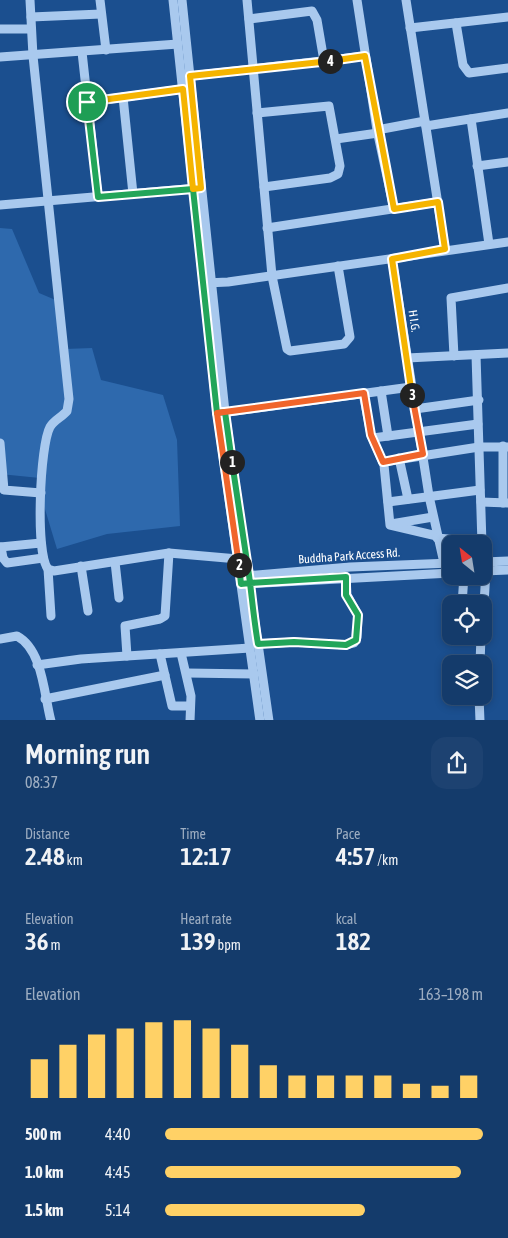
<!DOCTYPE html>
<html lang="en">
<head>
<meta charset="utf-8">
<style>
	body { margin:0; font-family:"Asap Condensed",sans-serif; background:#1d4271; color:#f1f3f6; height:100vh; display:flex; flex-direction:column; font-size:19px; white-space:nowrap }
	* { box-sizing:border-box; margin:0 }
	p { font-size:16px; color:#9dadc1 }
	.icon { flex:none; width:28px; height:28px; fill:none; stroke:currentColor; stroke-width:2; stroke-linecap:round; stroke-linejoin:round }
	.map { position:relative; height:720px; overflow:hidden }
	.drawer { display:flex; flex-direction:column; background:#143b6b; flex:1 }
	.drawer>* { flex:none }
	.needle { width:32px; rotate:330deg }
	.tools { position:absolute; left:442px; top:535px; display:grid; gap:10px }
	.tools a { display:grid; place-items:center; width:50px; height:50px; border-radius:10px; background:#143b6b; box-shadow:0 2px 8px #0003,0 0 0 1px #33557e; font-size:25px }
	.pin { position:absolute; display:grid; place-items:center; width:42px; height:42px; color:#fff; margin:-21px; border:2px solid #fff; border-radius:50%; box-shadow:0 1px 5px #0007 }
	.km { position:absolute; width:25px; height:25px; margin:-12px; border-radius:50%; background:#222; color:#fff; font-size:14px; line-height:25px; text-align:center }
	.round { display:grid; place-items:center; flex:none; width:52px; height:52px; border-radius:15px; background:#1d4271 }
	.headline { display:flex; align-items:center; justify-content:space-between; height:85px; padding:0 25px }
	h1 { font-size:28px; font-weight:600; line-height:38px }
	.stats { display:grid; grid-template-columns:repeat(3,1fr); gap:8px; height:85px; padding:5px 25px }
	.stats div { display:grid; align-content:center }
	.stats b { font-size:25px; font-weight:600 }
	.stats small { font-size:14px; font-weight:400 }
	.stats p { font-size:14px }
	.chart { height:140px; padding:10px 25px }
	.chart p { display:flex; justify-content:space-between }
	.chart svg { width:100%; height:90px; margin-top:5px; stroke:#ffd166; stroke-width:6 }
	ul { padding:0 25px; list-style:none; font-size:16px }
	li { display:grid; grid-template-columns:80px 60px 1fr; align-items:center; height:38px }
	li i { height:12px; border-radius:6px; background:#ffd166 }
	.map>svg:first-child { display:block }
	.green { fill:#2e69ad }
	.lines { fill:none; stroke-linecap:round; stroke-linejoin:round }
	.minor { stroke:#a9c9ee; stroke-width:9 }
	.split-1-casing { stroke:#fff; stroke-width:10 }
	.split-2-casing { stroke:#fff; stroke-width:10 }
	.split-3-casing { stroke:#fff; stroke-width:10 }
	.split-4-casing { stroke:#fff; stroke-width:10 }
	.split-5-casing { stroke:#fff; stroke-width:10 }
	.split-1 { stroke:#22a559; stroke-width:6 }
	.split-2 { stroke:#22a559; stroke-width:6 }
	.split-3 { stroke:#f0652b; stroke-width:6 }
	.split-4 { stroke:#f5b400; stroke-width:6 }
	.split-5 { stroke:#f5b400; stroke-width:6 }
	.labels { text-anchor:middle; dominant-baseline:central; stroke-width:4; stroke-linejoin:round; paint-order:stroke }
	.street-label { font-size:12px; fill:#fff; stroke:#1b4f8f }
</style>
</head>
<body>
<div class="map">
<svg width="508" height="721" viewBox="0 0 508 721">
	<rect width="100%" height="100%" fill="#1b4f8f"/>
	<path class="green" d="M0 228 12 229 39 293 58 301 65 349 92 348 101 380 163 395 177 440 180 526 107 534 57 549 41 496 40 478 0 474Z"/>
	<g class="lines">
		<g class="minor">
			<path d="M30 0 33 56 69 399 67 411C62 417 54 420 50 427 40 445 35 553 48 569L54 571 169 553 238 559"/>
			<path d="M100 0 106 50"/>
			<path d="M173 0 217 413 260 721"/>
			<path d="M182 0 225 412 269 721"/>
			<path d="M247 0 272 276 287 349 290 351 344 344 350 337 338 266"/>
			<path d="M357 0 377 130 394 209"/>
			<path d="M406 0 445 249"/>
			<path d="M31 17 101 14"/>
			<path d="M249 19 312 11 317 20 324 61"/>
			<path d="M456 23 463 65 469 73 508 68"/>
			<path d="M410 28 508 17"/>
			<path d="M0 29H31"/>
			<path d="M82 52 98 197"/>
			<path d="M0 57 178 44"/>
			<path d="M190 76 365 56"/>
			<path d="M123 97 133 194"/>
			<path d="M87 102 183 89"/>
			<path d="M257 113 329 106 340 166 338 174 330 178 264 187"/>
			<path d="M471 119 489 244"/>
			<path d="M426 126 508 113"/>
			<path d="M377 130 425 121"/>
			<path d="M336 139 378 133"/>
			<path d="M477 166 508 162"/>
			<path d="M0 205 198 188"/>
			<path d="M267 228 438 202"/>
			<path d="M392 259 429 496 444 563"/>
			<path d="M206 283 228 282 508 242"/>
			<path d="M476 355 482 544"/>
			<path d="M454 356 451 298 508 288"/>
			<path d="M407 358 508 353"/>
			<path d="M381 391 388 436"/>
			<path d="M363 393 371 435 384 465 390 525 437 536"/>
			<path d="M415 409 479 400"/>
			<path d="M220 413 411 387"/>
			<path d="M373 438 478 424"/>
			<path d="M0 443 4 490 41 493"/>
			<path d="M503 446V503"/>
			<path d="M399 458 408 499"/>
			<path d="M383 462 479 447H508"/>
			<path d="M388 502 480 490"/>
			<path d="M481 502 508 503"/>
			<path d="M391 524 433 517"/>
			<path d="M437 538 482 542"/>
			<path d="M0 547 41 543"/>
			<path d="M1 547 3 558 7 563 43 558"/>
			<path d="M115 562 119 598"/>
			<path d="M484 562 508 561"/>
			<path d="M81 566 88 611"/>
			<path d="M48 569 51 616"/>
			<path d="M484 571 508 570"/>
			<path d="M244 576 350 567 451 563"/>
			<path d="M244 584 451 573"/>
			<path d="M462 604 464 576"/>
			<path d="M484 604 486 571 484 556"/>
			<path d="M0 639 17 636C43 650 44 695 51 721"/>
			<path d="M258 644 294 642 346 645 354 643 357 637 358 615 347 595 346 577"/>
			<path d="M181 653 191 696 190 721"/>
			<path d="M160 654 172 706H190"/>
			<path d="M127 656 125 626 160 619 165 616 169 553"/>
			<path d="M480 664 481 636"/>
			<path d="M37 665 81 659 250 648"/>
			<path d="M187 673 254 674"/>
			<path d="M479 696 480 721"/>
			<path d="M45 699 165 675"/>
		</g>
	</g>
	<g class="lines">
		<defs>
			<path id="split-1" d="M87 102 98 197 193 189 217 413 225 412 232 462"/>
			<path id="split-2" d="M232 462 249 575C252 598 254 621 258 644L294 642 346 645 356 640 358 615 346 595V577L250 583 241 584 239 565"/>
			<path id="split-3" d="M239 565 217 413 364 393 371 435 383 462 423 454 412 395"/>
			<path id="split-4" d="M330 61 365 56 394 209 438 202 445 249 392 259 412 395"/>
			<path id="split-5" d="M87 102 183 89 193 189 201 188 190 76 330 61"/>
		</defs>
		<use href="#split-1" class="split-1-casing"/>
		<use href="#split-2" class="split-2-casing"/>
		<use href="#split-3" class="split-3-casing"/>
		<use href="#split-4" class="split-4-casing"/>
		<use href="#split-5" class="split-5-casing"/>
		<use href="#split-1" class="split-1"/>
		<use href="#split-2" class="split-2"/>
		<use href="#split-3" class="split-3"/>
		<use href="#split-4" class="split-4"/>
		<use href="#split-5" class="split-5"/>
	</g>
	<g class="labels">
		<g class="street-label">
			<text transform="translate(414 321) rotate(82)">H I.G.</text>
			<text transform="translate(349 556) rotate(-4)">Buddha Park Access Rd.</text>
		</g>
	</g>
</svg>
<div class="tools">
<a><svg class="needle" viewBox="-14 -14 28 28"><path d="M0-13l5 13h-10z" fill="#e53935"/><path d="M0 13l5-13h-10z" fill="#9dadc1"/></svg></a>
<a><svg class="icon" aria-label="locate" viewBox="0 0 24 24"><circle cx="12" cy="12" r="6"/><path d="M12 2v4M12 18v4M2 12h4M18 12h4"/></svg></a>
<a><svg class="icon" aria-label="layers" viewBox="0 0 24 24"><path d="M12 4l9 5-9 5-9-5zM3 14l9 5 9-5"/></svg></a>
</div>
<div class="pin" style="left:87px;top:102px;background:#1e9e55"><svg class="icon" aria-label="arrive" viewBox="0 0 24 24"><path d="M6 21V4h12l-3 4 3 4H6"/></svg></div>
<b class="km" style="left:232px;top:462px">1</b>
<b class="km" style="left:239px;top:565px">2</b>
<b class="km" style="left:412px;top:395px">3</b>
<b class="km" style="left:330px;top:61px">4</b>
</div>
<section class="drawer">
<div class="headline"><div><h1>Morning run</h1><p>08:37</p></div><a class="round"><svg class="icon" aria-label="share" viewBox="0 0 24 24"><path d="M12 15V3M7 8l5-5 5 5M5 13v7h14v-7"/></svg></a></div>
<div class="stats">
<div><p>Distance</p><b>2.48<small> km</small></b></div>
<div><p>Time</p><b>12:17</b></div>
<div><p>Pace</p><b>4:57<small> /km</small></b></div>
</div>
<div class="stats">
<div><p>Elevation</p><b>36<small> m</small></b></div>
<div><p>Heart rate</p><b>139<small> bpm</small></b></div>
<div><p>kcal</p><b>182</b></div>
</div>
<div class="chart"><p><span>Elevation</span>163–198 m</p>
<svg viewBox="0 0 160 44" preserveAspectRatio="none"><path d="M5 44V25M15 44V18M25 44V13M35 44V10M45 44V7M55 44V6M65 44V10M75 44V18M85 44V28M95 44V33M105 44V33M115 44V33M125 44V33M135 44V37M145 44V38M155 44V33"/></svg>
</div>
<ul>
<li><b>500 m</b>4:40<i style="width:100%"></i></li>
<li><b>1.0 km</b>4:45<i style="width:93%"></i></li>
<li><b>1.5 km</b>5:14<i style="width:63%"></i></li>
</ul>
</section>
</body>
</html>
